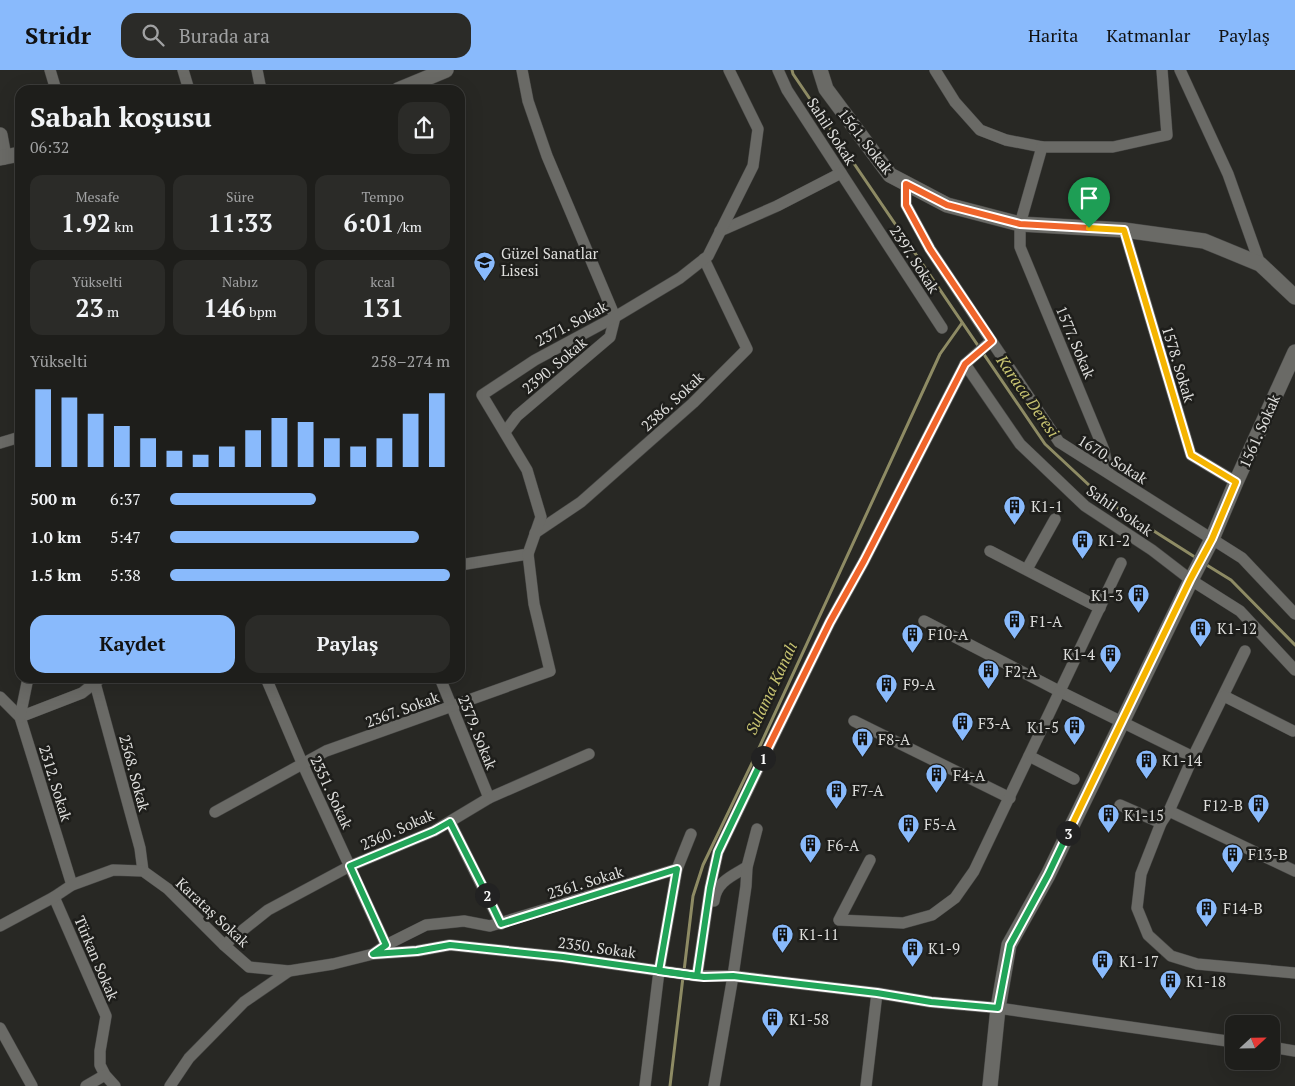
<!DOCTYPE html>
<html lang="tr">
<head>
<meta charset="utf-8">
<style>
	body { margin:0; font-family:"PT Serif",serif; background:#2b2b28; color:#f1f3f6; height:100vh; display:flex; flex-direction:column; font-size:19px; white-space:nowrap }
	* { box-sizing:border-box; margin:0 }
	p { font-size:16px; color:#a1a2a3 }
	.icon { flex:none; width:28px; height:28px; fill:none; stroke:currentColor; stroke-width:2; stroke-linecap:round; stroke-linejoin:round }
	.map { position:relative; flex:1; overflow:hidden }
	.drawer { position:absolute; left:15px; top:15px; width:450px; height:598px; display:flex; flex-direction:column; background:#1e1e1b; border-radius:15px; box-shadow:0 5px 20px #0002,0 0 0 1px #3c3c3a }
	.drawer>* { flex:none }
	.needle { width:32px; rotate:68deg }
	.controls { position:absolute; left:1225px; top:945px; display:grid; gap:10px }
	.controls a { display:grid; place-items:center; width:55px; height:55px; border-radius:10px; background:#1e1e1b; box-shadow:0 5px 20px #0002,0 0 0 1px #3c3c3a; font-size:25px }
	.pin { position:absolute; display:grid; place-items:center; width:42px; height:42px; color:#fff; margin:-51px -21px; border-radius:50% 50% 50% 0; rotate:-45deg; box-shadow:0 0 5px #0007 }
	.pin .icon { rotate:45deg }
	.km { position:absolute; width:25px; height:25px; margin:-12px; border-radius:50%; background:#222; color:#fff; font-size:14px; line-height:25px; text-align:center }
	.round { display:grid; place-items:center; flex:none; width:52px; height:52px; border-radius:15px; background:#2b2b28 }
	.headline { display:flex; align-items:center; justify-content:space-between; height:85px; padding:0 15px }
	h1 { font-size:28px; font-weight:800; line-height:38px }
	.figures { display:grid; grid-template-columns:repeat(3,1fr); gap:8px; height:85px; padding:5px 15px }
	.figures div { display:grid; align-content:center; border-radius:12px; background:#2b2b28; text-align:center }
	.figures b { font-size:25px; font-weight:800 }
	.figures small { font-size:14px; font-weight:400 }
	.figures p { font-size:14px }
	.chart { height:140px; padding:10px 15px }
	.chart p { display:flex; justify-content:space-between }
	.chart svg { width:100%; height:90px; margin-top:5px; stroke:#89bafc; stroke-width:6 }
	.cta { display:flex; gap:10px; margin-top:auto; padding:10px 15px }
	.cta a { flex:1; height:58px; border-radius:15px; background:#89bafc; color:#111; font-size:20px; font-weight:800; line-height:58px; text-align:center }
	.cta a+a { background:#2b2b28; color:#f1f3f6 }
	ul { padding:0 15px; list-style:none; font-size:16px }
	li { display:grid; grid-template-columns:80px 60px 1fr; align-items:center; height:38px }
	li i { height:12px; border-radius:6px; background:#89bafc }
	header { display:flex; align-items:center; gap:30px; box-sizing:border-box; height:70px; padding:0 25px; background:#89bafc; color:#111 }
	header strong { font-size:24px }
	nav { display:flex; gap:28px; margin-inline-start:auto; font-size:18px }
	.search { width:350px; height:45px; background:#2b2b28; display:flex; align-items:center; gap:12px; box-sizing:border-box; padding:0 18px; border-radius:15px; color:#a1a2a3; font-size:19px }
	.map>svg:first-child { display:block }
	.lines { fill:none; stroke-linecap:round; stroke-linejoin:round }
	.stream { stroke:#8e8b64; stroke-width:3 }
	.street-casing { stroke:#464644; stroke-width:12 }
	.secondary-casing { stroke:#464644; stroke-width:16 }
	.street { stroke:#6a6a66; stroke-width:11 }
	.secondary { stroke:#6a6a66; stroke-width:15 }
	.split-1-casing { stroke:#fff; stroke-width:10 }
	.split-2-casing { stroke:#fff; stroke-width:10 }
	.split-3-casing { stroke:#fff; stroke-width:10 }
	.split-4-casing { stroke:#fff; stroke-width:10 }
	.split-1 { stroke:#f0652b; stroke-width:6 }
	.split-2 { stroke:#22a559; stroke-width:6 }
	.split-3 { stroke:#22a559; stroke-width:6 }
	.split-4 { stroke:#f5b400; stroke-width:6 }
	.labels { text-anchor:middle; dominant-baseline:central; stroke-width:5; stroke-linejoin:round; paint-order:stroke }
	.street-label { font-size:15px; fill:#dededc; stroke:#1e1e1b }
	.poi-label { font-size:15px; fill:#dededc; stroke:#1e1e1b; text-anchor:start }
	.water-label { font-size:16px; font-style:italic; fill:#c8c471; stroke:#1e1e1b }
</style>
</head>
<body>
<header>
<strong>Stridr</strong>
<div class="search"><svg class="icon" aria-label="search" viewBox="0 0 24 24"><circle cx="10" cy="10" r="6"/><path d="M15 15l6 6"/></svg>Burada ara</div>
<nav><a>Harita</a><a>Katmanlar</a><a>Paylaş</a></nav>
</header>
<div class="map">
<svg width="1295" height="1016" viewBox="0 0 1295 1016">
	<rect width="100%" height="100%" fill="#282824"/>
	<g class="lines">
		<g class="stream">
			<path d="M792 0 793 4 1045 374 1105 430 1198 489"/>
			<path d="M1205 494 1231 510 1295 575"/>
			<path d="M684 901 693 826 703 795 753 691 940 284 962 253"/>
			<path d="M670 1016 683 907"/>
		</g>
		<defs>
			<g id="street">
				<path d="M50 0 56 20"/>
				<path d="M183 0 189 20"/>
				<path d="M257 0 261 20"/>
				<path d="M778 0 787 20 942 258"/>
				<path d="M935 0 955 32 980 60 1006 70 1042 77"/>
				<path d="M1180 0 1228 104 1260 194"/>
				<path d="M906 114V135L930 179 1059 372 1242 488 1295 544"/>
				<path d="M1124 160 1191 385 1236 412"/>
				<path d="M720 161 777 136 841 103"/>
				<path d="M965 294 1020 374 1085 436 1152 480 1191 510 1240 541 1295 600"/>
				<path d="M505 362 517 346 610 267 615 247 547 86 528 31 522 0"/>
				<path d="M0 373 20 367"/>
				<path d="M1108 402 1104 380 1020 177V154L1042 77H1113L1167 65 1162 0"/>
				<path d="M535 463 581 432 693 333 747 279 704 189"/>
				<path d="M990 481 1100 538"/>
				<path d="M460 495 528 484 541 447 527 400 482 325 535 290 615 247 680 208 708 186 753 96 758 59 729 0"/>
				<path d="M1027 499 1055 449"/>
				<path d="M924 551 1061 622 1193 687"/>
				<path d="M1245 581 1193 687 1169 741 1161 753 1141 804 1137 838 1148 865 1171 886 1197 894 1295 903"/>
				<path d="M266 608 303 695 386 875"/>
				<path d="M440 608 489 728"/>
				<path d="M95 613 140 778 143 801"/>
				<path d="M1224 626 1293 661"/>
				<path d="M0 627 20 647 72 815"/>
				<path d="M20 647 82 623 101 608"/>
				<path d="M20 647 28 608"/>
				<path d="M854 651 1010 728"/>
				<path d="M1029 686 1074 709"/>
				<path d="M1120 735 1161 753"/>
				<path d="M1169 741 1295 801"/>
				<path d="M215 742 326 681 550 601 534 534 528 484"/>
				<path d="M450 752 501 854"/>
				<path d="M870 790 839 850 903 853 932 845 955 828 974 801 1121 493"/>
				<path d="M54 827 106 946 100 981V995L105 1005 115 1016"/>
				<path d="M714 831C716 812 732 806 747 797"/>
				<path d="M0 856 54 827 72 815 113 800 143 801 168 819 224 875 249 897 289 901 333 894 373 884 386 875 426 855 464 851 490 856 677 799"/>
				<path d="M224 875 268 840 350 796 434 761 489 728 589 684"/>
				<path d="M373 884 417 881 450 875 563 887 697 906H733L877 923 931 932 998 938 1234 972"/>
				<path d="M697 906 710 818 718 782 770 674 830 552 864 491 965 294 991 271"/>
				<path d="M0 958 32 1016"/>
				<path d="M1271 977 1295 981"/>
				<path d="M86 1016 105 1005"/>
				<path d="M170 1016 189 988 244 932 289 901"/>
				<path d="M645 1016 659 901 677 799 691 764"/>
				<path d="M714 1016 733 906 746 816 747 797 757 759"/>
				<path d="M866 1016 877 923"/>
			</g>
			<g id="secondary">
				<path d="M820 0 826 19 890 105 947 135 1020 154 1124 160 1204 171 1260 194 1295 227"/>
				<path d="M398 20 446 0"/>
				<path d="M0 65 4 87"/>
				<path d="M0 88 20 84"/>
				<path d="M990 1016 998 938 1009 875 1048 805 1191 510 1212 469 1236 412 1295 282"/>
			</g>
		</defs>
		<use href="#street" class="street-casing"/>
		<use href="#secondary" class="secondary-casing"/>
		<use href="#street" class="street"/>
		<use href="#secondary" class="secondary"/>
	</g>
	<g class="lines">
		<defs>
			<path id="split-1" d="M763 688 830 552 864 491 965 294 992 271 930 179 906 135V114L947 135 1020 154 1089 158"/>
			<path id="split-2" d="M487 825 450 752 434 761 350 796 386 875 373 884 417 881 450 875 563 887 697 906 710 818 718 782 763 688"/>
			<path id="split-3" d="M487 825 501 854 677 799 659 901 704 907 733 906 877 923 931 932 998 938 1010 875 1048 805 1068 763"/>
			<path id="split-4" d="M1068 763 1190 510 1212 469 1236 412 1191 385 1124 160 1089 158"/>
		</defs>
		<use href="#split-1" class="split-1-casing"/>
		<use href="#split-2" class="split-2-casing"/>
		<use href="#split-3" class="split-3-casing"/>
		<use href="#split-4" class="split-4-casing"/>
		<use href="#split-1" class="split-1"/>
		<use href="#split-2" class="split-2"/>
		<use href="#split-3" class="split-3"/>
		<use href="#split-4" class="split-4"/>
	</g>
	<defs>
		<symbol id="school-pin" viewBox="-11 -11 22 30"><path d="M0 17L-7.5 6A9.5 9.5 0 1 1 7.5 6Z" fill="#89bafc" stroke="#1e1e1b"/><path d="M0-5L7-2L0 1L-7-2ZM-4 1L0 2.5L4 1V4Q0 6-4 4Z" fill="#111"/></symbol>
		<symbol id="building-pin" viewBox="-11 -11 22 30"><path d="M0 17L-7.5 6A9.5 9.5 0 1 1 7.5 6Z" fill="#89bafc" stroke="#1e1e1b"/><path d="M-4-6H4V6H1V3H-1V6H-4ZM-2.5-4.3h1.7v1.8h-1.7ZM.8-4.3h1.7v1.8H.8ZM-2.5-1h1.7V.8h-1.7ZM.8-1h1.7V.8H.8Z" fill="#111"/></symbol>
	</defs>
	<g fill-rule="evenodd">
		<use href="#school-pin" x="472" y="180" width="25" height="34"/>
		<use href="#building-pin" x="1002" y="424" width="25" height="34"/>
		<use href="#building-pin" x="1070" y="458" width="25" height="34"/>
		<use href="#building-pin" x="1126" y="512" width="25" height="34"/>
		<use href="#building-pin" x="1002" y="538" width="25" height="34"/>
		<use href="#building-pin" x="1188" y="546" width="25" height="34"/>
		<use href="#building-pin" x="900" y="552" width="25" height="34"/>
		<use href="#building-pin" x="1098" y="572" width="25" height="34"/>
		<use href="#building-pin" x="976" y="588" width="25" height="34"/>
		<use href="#building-pin" x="874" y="602" width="25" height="34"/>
		<use href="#building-pin" x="950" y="640" width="25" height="34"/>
		<use href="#building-pin" x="1062" y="644" width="25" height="34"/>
		<use href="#building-pin" x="850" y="656" width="25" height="34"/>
		<use href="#building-pin" x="1134" y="678" width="25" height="34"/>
		<use href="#building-pin" x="924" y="692" width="25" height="34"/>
		<use href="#building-pin" x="824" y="708" width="25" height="34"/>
		<use href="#building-pin" x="1246" y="722" width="25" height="34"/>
		<use href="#building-pin" x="1096" y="732" width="25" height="34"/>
		<use href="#building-pin" x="896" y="742" width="25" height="34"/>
		<use href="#building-pin" x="798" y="762" width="25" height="34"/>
		<use href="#building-pin" x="1220" y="772" width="25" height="34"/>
		<use href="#building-pin" x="1194" y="826" width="25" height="34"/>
		<use href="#building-pin" x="770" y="852" width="25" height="34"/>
		<use href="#building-pin" x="900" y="866" width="25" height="34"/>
		<use href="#building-pin" x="1090" y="878" width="25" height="34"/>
		<use href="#building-pin" x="1158" y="898" width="25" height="34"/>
		<use href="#building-pin" x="760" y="936" width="25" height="34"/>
	</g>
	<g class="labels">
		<g class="street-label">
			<text transform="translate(832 61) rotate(57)">Sahil Sokak</text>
			<text transform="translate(866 71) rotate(52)">1561. Sokak</text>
			<text transform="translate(915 189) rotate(57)">2397. Sokak</text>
			<text transform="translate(571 253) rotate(-28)">2371. Sokak</text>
			<text transform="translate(1076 272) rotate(67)">1577. Sokak</text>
			<text transform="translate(1179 294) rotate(73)">1578. Sokak</text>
			<text transform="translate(554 295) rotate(-40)">2390. Sokak</text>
			<text transform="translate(672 331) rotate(-43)">2386. Sokak</text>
			<text transform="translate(1259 361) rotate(-66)">1561. Sokak</text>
			<text transform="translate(1113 389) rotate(32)">1670. Sokak</text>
			<text transform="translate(1120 440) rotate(35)">Sahil Sokak</text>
			<text transform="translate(402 639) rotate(-20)">2367. Sokak</text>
			<text transform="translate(478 662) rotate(68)">2379. Sokak</text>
			<text transform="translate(135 703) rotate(75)">2368. Sokak</text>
			<text transform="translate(56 713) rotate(73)">2312. Sokak</text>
			<text transform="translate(332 722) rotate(65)">2351. Sokak</text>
			<text transform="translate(397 759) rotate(-24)">2360. Sokak</text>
			<text transform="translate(585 812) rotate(-17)">2361. Sokak</text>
			<text transform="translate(213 842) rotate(43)">Karataş Sokak</text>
			<text transform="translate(597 877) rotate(8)">2350. Sokak</text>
			<text transform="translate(97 888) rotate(67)">Türkan Sokak</text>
		</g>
		<g class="poi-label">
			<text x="501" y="183">Güzel Sanatlar<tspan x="501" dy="17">Lisesi</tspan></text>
			<text x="1031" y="436">K1-1</text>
			<text x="1098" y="470">K1-2</text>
			<text x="1123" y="525" text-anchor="end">K1-3</text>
			<text x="1030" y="551">F1-A</text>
			<text x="1217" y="558">K1-12</text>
			<text x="928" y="564">F10-A</text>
			<text x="1095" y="584" text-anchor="end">K1-4</text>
			<text x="1005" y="601">F2-A</text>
			<text x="903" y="614">F9-A</text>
			<text x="978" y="653">F3-A</text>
			<text x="1059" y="657" text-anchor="end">K1-5</text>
			<text x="878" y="669">F8-A</text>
			<text x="1162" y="690">K1-14</text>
			<text x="953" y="705">F4-A</text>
			<text x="852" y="720">F7-A</text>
			<text x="1243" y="735" text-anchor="end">F12-B</text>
			<text x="1124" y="745">K1-15</text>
			<text x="924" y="754">F5-A</text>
			<text x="827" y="775">F6-A</text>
			<text x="1248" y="784">F13-B</text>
			<text x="1223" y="838">F14-B</text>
			<text x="799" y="864">K1-11</text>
			<text x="928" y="878">K1-9</text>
			<text x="1119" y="891">K1-17</text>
			<text x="1186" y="911">K1-18</text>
			<text x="789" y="949">K1-58</text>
		</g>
		<g class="water-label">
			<text transform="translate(1028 326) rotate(55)">Karaca Deresi</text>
			<text transform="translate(771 618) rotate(-65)">Sulama Kanalı</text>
		</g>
	</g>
</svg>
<div class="controls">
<a><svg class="needle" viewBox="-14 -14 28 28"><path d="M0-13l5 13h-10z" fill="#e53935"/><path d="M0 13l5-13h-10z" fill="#a1a2a3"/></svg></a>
</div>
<div class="pin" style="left:1089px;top:158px;background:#1e9e55"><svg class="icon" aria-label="arrive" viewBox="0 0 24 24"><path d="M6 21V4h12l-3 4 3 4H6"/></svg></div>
<b class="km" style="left:763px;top:688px">1</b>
<b class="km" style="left:487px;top:825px">2</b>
<b class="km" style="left:1068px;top:763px">3</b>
<section class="drawer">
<div class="headline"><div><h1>Sabah koşusu</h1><p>06:32</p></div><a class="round"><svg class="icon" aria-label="share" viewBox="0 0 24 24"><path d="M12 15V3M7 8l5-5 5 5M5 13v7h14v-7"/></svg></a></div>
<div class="figures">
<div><p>Mesafe</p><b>1.92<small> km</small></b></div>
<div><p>Süre</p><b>11:33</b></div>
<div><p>Tempo</p><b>6:01<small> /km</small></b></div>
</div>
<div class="figures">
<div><p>Yükselti</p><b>23<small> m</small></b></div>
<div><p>Nabız</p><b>146<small> bpm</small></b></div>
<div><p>kcal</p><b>131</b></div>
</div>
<div class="chart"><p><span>Yükselti</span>258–274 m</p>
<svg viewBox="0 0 160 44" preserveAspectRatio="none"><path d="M5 44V6M15 44V10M25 44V18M35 44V24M45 44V30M55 44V36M65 44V38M75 44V34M85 44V26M95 44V20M105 44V22M115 44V30M125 44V34M135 44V30M145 44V18M155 44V8"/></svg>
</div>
<ul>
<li><b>500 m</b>6:37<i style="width:52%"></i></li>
<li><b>1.0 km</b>5:47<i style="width:89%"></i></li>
<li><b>1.5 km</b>5:38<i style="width:100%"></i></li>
</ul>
<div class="cta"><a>Kaydet</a><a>Paylaş</a></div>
</section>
</div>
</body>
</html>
